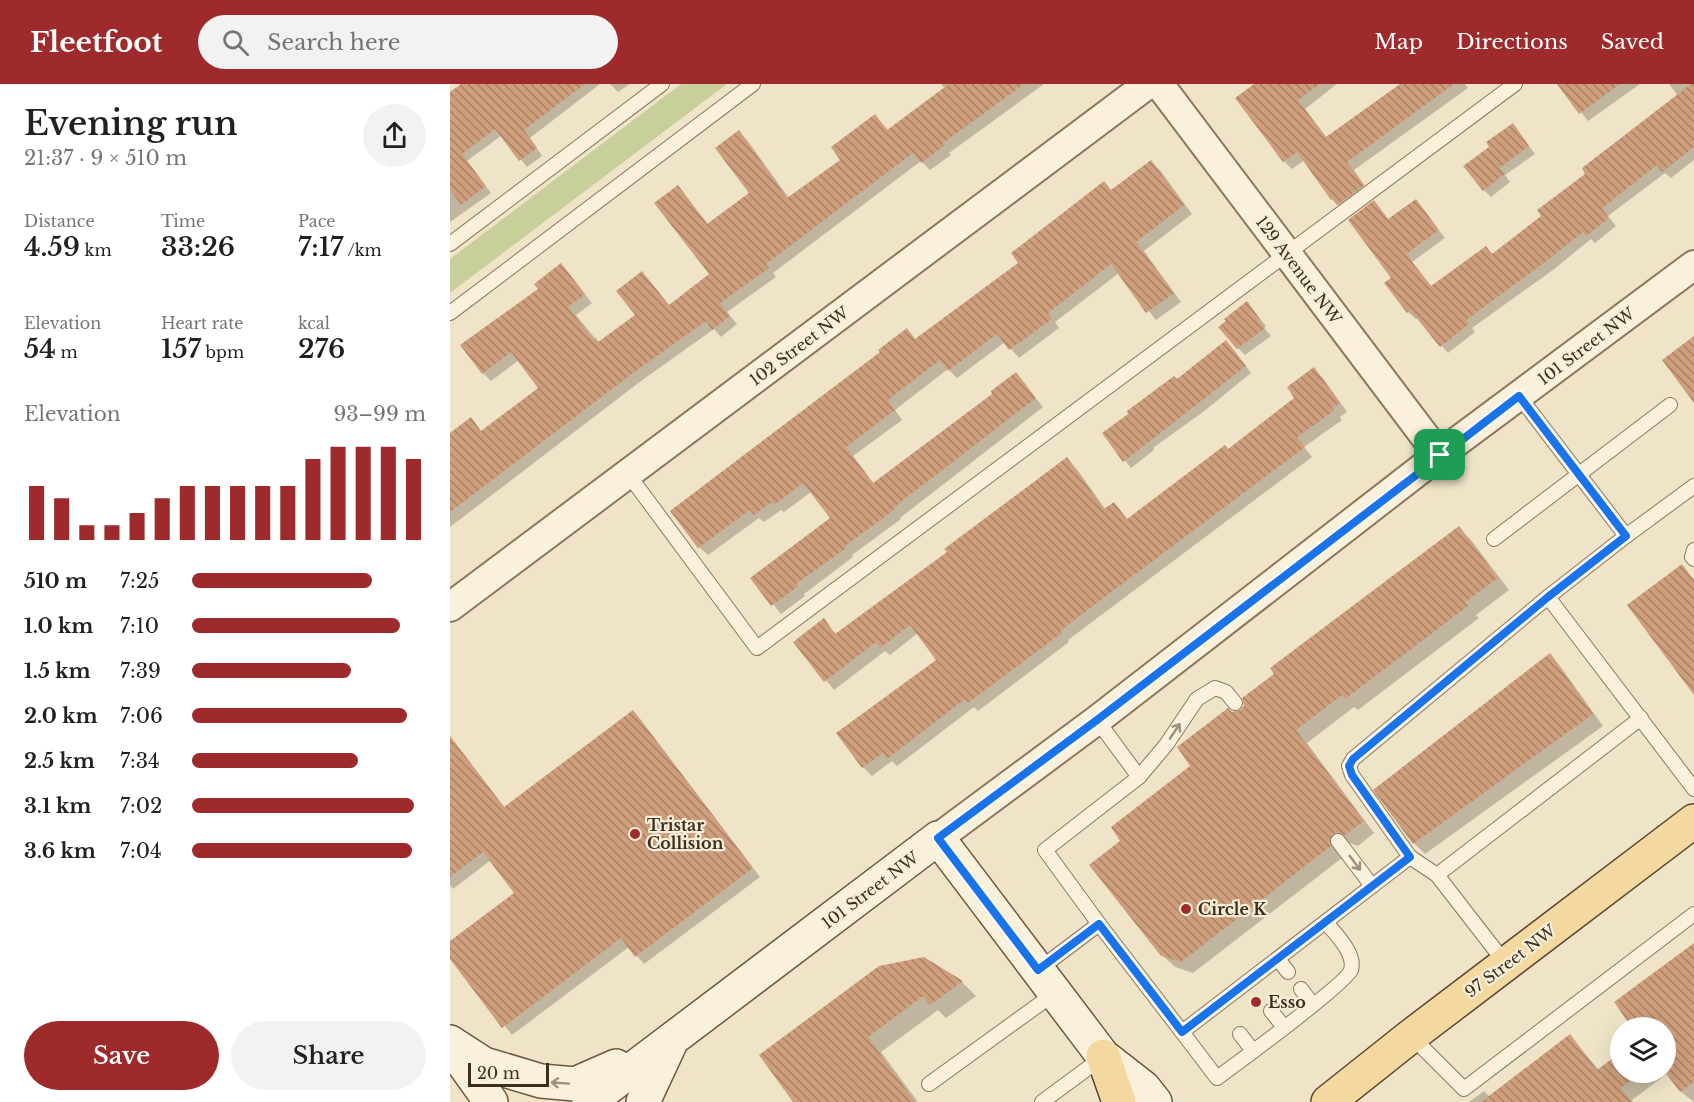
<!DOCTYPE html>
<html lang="en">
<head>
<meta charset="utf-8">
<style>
	body { margin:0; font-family:"Libre Baskerville",serif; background:#f2f2f2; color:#202124; height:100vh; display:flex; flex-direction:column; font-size:22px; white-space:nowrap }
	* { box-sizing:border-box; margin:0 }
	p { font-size:20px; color:#757577 }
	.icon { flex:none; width:33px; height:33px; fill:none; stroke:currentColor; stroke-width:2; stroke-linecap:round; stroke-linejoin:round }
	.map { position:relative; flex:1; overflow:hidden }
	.side { display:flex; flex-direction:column; background:#fff; width:450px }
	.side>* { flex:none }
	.controls { position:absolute; left:1160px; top:933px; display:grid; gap:12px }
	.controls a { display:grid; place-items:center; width:66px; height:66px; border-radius:50%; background:#fff; box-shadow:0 6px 24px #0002; font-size:30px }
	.scale { position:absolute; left:18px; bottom:15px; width:81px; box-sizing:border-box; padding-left:6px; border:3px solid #3d2e20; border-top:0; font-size:16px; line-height:21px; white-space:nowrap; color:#3d2e20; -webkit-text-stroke:4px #f7eed8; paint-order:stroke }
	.pin { position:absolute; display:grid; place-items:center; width:51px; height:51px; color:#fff; margin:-26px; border-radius:12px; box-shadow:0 3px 9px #0006 }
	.round { display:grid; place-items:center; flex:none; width:63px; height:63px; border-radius:32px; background:#f2f2f2 }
	.head { display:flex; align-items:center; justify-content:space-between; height:102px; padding:0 24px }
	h1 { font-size:33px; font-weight:600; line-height:45px }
	.metrics { display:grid; grid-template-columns:repeat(3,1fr); gap:9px; height:102px; padding:6px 24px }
	.metrics div { display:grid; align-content:center }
	.metrics b { font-size:26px; font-weight:600 }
	.metrics small { font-size:16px; font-weight:400 }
	.metrics p { font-size:16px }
	.chart { height:168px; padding:12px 24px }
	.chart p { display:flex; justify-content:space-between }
	.chart svg { width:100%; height:108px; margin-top:6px; stroke:#9e2a2b; stroke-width:6 }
	.cta { display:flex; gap:12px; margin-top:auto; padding:12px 24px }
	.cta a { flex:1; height:69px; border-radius:36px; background:#9e2a2b; color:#fff; font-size:24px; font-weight:600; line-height:69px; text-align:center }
	.cta a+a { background:#f2f2f2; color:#202124 }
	ul { padding:0 24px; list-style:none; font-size:20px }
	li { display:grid; grid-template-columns:96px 72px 1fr; align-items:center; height:45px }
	li i { height:15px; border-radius:8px; background:#9e2a2b }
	header { display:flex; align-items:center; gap:36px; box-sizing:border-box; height:84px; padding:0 30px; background:#9e2a2b; color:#fff }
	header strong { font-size:28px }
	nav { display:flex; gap:33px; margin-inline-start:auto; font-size:21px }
	.search { width:420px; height:54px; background:#f2f2f2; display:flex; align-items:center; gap:15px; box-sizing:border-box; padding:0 21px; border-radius:33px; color:#757577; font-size:22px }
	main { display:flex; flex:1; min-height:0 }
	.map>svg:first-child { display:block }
	.green { fill:#c9cf9b }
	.shadow { fill:#0003 }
	.building { fill:url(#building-back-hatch) }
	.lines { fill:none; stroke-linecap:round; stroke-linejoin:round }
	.lane-casing { stroke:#8d765c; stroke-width:16 }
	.street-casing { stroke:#8d765c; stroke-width:32 }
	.secondary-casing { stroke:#6f573f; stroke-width:36 }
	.primary-casing { stroke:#5b4430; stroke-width:36 }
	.lane { stroke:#faf1dc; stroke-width:14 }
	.street { stroke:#faf1dc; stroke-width:28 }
	.secondary { stroke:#faf1dc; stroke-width:33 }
	.primary { stroke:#f3d9a0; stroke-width:33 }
	.oneway { stroke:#9c907e }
	.route-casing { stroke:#fff; stroke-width:12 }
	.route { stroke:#1a73e8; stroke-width:8 }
	.poi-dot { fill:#9e2a2b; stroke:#f7eed8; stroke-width:2 }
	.labels { text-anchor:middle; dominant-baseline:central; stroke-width:4.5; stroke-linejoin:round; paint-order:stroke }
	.street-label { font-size:16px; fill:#3d2e20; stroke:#f7eed8 }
	.poi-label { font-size:16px; font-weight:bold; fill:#3d2e20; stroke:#f7eed8; text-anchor:start }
</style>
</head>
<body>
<header>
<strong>Fleetfoot</strong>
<div class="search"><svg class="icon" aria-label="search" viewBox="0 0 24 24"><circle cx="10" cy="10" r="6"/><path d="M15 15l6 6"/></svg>Search here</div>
<nav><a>Map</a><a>Directions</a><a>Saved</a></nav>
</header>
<main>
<section class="side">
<div class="head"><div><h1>Evening run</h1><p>21:37 · 9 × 510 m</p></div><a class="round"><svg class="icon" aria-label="share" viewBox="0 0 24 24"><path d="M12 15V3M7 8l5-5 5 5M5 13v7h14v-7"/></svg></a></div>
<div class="metrics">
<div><p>Distance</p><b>4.59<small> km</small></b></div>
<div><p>Time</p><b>33:26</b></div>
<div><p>Pace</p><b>7:17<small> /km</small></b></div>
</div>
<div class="metrics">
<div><p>Elevation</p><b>54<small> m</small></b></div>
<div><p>Heart rate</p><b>157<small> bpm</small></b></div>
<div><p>kcal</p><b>276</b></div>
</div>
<div class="chart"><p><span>Elevation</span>93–99 m</p>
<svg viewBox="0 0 160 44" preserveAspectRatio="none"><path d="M5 44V22M15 44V27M25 44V38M35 44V38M45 44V33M55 44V27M65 44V22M75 44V22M85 44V22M95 44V22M105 44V22M115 44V11M125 44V6M135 44V6M145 44V6M155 44V11"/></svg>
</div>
<ul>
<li><b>510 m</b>7:25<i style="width:77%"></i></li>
<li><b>1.0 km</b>7:10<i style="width:89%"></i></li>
<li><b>1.5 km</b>7:39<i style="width:68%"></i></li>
<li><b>2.0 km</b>7:06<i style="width:92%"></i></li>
<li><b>2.5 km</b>7:34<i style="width:71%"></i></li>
<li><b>3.1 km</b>7:02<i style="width:95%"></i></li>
<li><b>3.6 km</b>7:04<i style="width:94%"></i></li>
</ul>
<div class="cta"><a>Save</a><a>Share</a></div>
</section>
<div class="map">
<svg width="1244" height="1018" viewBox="0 0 1244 1018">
	<defs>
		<pattern id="building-back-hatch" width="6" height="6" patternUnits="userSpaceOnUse" patternTransform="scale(1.5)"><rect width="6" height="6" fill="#cf9f7d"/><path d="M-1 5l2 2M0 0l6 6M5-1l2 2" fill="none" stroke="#a98266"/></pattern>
	</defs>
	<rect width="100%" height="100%" fill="#f0e4c8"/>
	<path class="green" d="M231 0H277L0 209V175Z"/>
	<g class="shadow">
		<path d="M14 0H150L80 54 92 72 77 83 52 51 17 77 41 109 0 138V10Z"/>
		<path d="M160 0H180L168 8Z"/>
		<path d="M491 0H594L499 69 501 71 480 86 471 77 323 189 326 193 277 228 287 240 271 253 264 245 191 297 0 443V350L21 335 32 348 90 304 69 276 41 297 33 289 90 205 111 181 142 219 126 231 149 259 187 231 192 189 220 222 261 190 228 103 259 141 301 109 289 48 297 56 339 114 393 76 425 32 439 47 495 5Z"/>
		<path d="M806 0H887L855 25 877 54 952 0H1015L1018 4 904 86 920 110 896 128 882 115 855 76 842 85 834 77 787 15Z"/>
		<path d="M1115 0H1190L1138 37 1111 3Z"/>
		<path d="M1219 0H1244V76L1221 94 1215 89 1158 132 1166 142 1145 159 1141 155 1103 186 1022 244 1025 248 998 269 968 234 966 235 958 228 936 199 943 194 924 118 939 136 966 117 995 154 962 178 982 203 1036 164 1044 171 1093 132 1138 90 1228 12Z"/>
		<path d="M1063 41 1085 70 1055 91 1060 98 1041 113 1034 106 1041 63Z"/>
		<path d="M701 78 710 86 742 130 694 167 731 218 706 236 669 189 605 238 609 244 569 274 555 258 507 294 498 285 445 326 452 336 403 372 424 400 545 310 566 290 593 323 450 434 451 435 402 471 403 473 354 510 355 512 331 530 302 494 382 435 361 408 334 428 331 426 314 438 309 434 258 471 249 463 432 269 457 246 466 256 571 179 654 99 662 107Z"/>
		<path d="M797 219 816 242 814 244 821 252 795 271 788 264Z"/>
		<path d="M783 265 801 289 753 328 703 364 704 366 681 384 654 350 727 296Z"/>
		<path d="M864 285 873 294 897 328 890 333 892 336 854 363 862 373 618 556 619 558 528 627 524 623 447 682 442 677 422 692 413 683 388 650 488 576 468 549 440 571 435 567 384 606 345 559 374 536 387 551 499 468 617 375 626 384 656 426 664 420 678 436 779 367 846 314Z"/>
		<path d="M1009 444 1021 456 1059 506 1026 531 1029 534 908 626 904 623 857 659 924 749 908 762 900 759 894 762 890 770 892 774 743 889 725 883 712 871 672 757 743 682 782 629 791 628Z"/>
		<path d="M1100 571 1110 582 1153 642 975 770 964 759Z"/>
		<path d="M183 628 191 636 310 793 194 880 179 863 62 951 0 873V859L66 809 41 776 3 805 0 801V652L55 724Z"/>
		<path d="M1244 861V1018L1231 1008 1218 989 1182 1016 1183 1018H1019L1034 1007 1040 1013 1120 952 1149 986 1170 970V988H1215V944Z"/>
		<path d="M474 875 512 898 526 912 496 934 488 926 431 968 468 1018H345Z"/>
	</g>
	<g class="building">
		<path d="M11 0H135L74 46 87 64 69 77 45 45 12 70 36 102 11 121 0 106V8Z"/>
		<path d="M499 0H574L492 60 494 62 471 79 463 69 316 180 319 184 270 219 280 232 262 246 256 237 183 289 0 428V349L21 333 31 347 88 304 61 268 32 290 10 261 88 205 84 200 111 179 135 210 118 223 144 256 146 254 148 258 185 231 166 207 192 187 219 221 259 190 204 119 228 101 257 140 299 109 265 64 289 46 337 114 390 76 381 63 425 30 437 46Z"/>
		<path d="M804 0H870L848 16 876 53 950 0H1004L897 78 914 101 887 121 882 115 881 116 847 68 833 78 785 14Z"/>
		<path d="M1107 0H1170L1129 30Z"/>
		<path d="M1241 0H1244V63L1212 88 1207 81 1152 124 1159 134 1136 152 1133 148 1095 178 1016 236 1019 240 990 263 960 226 957 229 934 199 941 194 898 136 924 116 938 135 966 115 989 146 956 170 981 202 1036 162 1042 170 1091 132 1087 126 1135 90 1132 84Z"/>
		<path d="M1063 39 1079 62 1049 84 1055 90 1033 107 1013 82 1039 63 1036 58Z"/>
		<path d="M701 76 734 121 686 158 724 209 696 229 661 180 598 229 602 235 559 266 547 250 498 287 490 276 438 316 445 326 396 363 423 399 542 310 541 307 566 288 586 314 443 424 444 426 395 462 396 464 346 500 348 502 321 522 300 494 380 434 353 399 324 421 322 418 304 431 300 426 248 464 220 427 430 268 428 266 457 244 465 255 568 179 561 169 654 97 661 106Z"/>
		<path d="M797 217 810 235 808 236 815 244 787 265 768 243 776 237 774 235Z"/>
		<path d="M1244 252V319L1212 276Z"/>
		<path d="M776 256 796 282 673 378 652 349 678 330 677 327 724 292 727 295Z"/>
		<path d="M864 283 890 319 882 324 884 327 847 353 855 363 656 512 610 547 612 549 518 619 515 615 437 675 433 669 412 684 386 649 486 576 460 541 430 564 426 558 374 598 343 558 374 534 385 550 497 468 494 465 617 373 654 425 664 418 677 435 775 361 778 365 844 314 837 303Z"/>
		<path d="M1009 442 1048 494 1015 518 1018 522 895 615 892 611 846 646 914 737 895 751 887 748 882 750 879 758 881 762 731 878 711 872 639 781 670 757 661 743 740 682 727 663 778 624 782 628 790 626 794 622 792 614 824 590 820 584Z"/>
		<path d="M1232 480 1244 496V611L1177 521Z"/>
		<path d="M1100 569 1143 630 963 760 923 706Z"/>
		<path d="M183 626 303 784 185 873 171 854 52 944 0 875V857L64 809 33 768 0 793V652L54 723Z"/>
		<path d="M1244 859V998L1230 1008 1215 988V944H1182L1164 918Z"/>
		<path d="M474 873 513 897 480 921 473 912 418 953 465 1018H343L309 971 429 882Z"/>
		<path d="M1120 950 1147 986 1167 971 1170 975V988H1180L1184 994 1171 1004 1182 1018H1031Z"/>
	</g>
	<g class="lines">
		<defs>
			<g id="lane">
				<path d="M0 160 212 0"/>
				<path d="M0 229 303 0"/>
				<path d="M1069 312 1176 452 1244 402"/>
				<path d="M178 390 307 564 1065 0"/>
				<path d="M1044 455 1220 321"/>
				<path d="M1244 466 1242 473 1244 475"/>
				<path d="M1098 513 1244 705"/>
				<path d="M647 636 689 693 595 766 649 840"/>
				<path d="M689 693 716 661 747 615 765 604 776 608 785 619"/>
				<path d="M888 757 922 802"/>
				<path d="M960 773 902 691 899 682 903 675 1098 513 1176 452"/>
				<path d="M987 791 1191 634"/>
				<path d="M828 875 838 888"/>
				<path d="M588 886 649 840 732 948 960 773 987 791 1056 880"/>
				<path d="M851 905 863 921"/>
				<path d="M821 927 834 943"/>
				<path d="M732 948 767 994C786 980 897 899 901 886 906 869 885 850 876 838"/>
				<path d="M790 950 803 967"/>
				<path d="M961 952 1014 1005 1244 830"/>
				<path d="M479 1000 605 909"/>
				<path d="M592 1018 653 973"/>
			</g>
			<g id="street">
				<path d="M709 0 989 371"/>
				<path d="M0 523 698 0"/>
				<path d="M488 754 647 636 989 371 1244 181"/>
			</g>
			<g id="secondary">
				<path d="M0 958 34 980 91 997 125 1000 166 982"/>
				<path d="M5 968 41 1018"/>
				<path d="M139 1018 488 754 653 972 694 1004 705 1018"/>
				<path d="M193 1018 220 960"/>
			</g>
			<g id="primary">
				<path d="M653 972 669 1018"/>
				<path d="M878 1018 961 952 1244 737"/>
			</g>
		</defs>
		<use href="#lane" class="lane-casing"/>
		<use href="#street" class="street-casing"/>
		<use href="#secondary" class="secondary-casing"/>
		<use href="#primary" class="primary-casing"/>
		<use href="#lane" class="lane"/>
		<use href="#street" class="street"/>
		<use href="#secondary" class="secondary"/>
		<use href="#primary" class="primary"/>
	</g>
	<defs><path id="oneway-shaft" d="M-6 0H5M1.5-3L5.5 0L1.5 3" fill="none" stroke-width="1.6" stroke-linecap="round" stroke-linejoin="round" transform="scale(1.5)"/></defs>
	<g class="oneway">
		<use href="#oneway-shaft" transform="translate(725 647) rotate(-56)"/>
		<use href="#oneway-shaft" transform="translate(905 779) rotate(53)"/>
		<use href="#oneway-shaft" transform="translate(110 999) rotate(-176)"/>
	</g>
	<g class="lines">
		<defs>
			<path id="route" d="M1069 312 1176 452 1098 513 903 675 899 682 902 691 960 773 732 948 649 840 588 886 488 754 647 636Z"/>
		</defs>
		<use href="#route" class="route-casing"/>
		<use href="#route" class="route"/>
	</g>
	<g class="poi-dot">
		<circle cx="185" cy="750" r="6"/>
		<circle cx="736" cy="825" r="6"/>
		<circle cx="806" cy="918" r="6"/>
	</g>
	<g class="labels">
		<g class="street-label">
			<text transform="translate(849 186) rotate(53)">129 Avenue NW</text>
			<text transform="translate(349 262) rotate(-37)">102 Street NW</text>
			<text transform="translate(1136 262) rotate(-37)">101 Street NW</text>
			<text transform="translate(420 806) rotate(-37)">101 Street NW</text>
			<text transform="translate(1060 877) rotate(-37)">97 Street NW</text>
		</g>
		<g class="poi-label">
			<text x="197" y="741">Tristar<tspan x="197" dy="18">Collision</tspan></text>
			<text x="748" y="825">Circle K</text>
			<text x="818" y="918">Esso</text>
		</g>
	</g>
</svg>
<div class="controls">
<a><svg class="icon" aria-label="layers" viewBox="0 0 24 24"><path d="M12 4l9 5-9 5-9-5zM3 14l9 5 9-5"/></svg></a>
</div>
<div class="scale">20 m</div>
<div class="pin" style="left:990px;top:371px;background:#1e9e55"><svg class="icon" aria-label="arrive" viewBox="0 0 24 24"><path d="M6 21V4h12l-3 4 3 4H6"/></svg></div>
</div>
</main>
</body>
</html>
